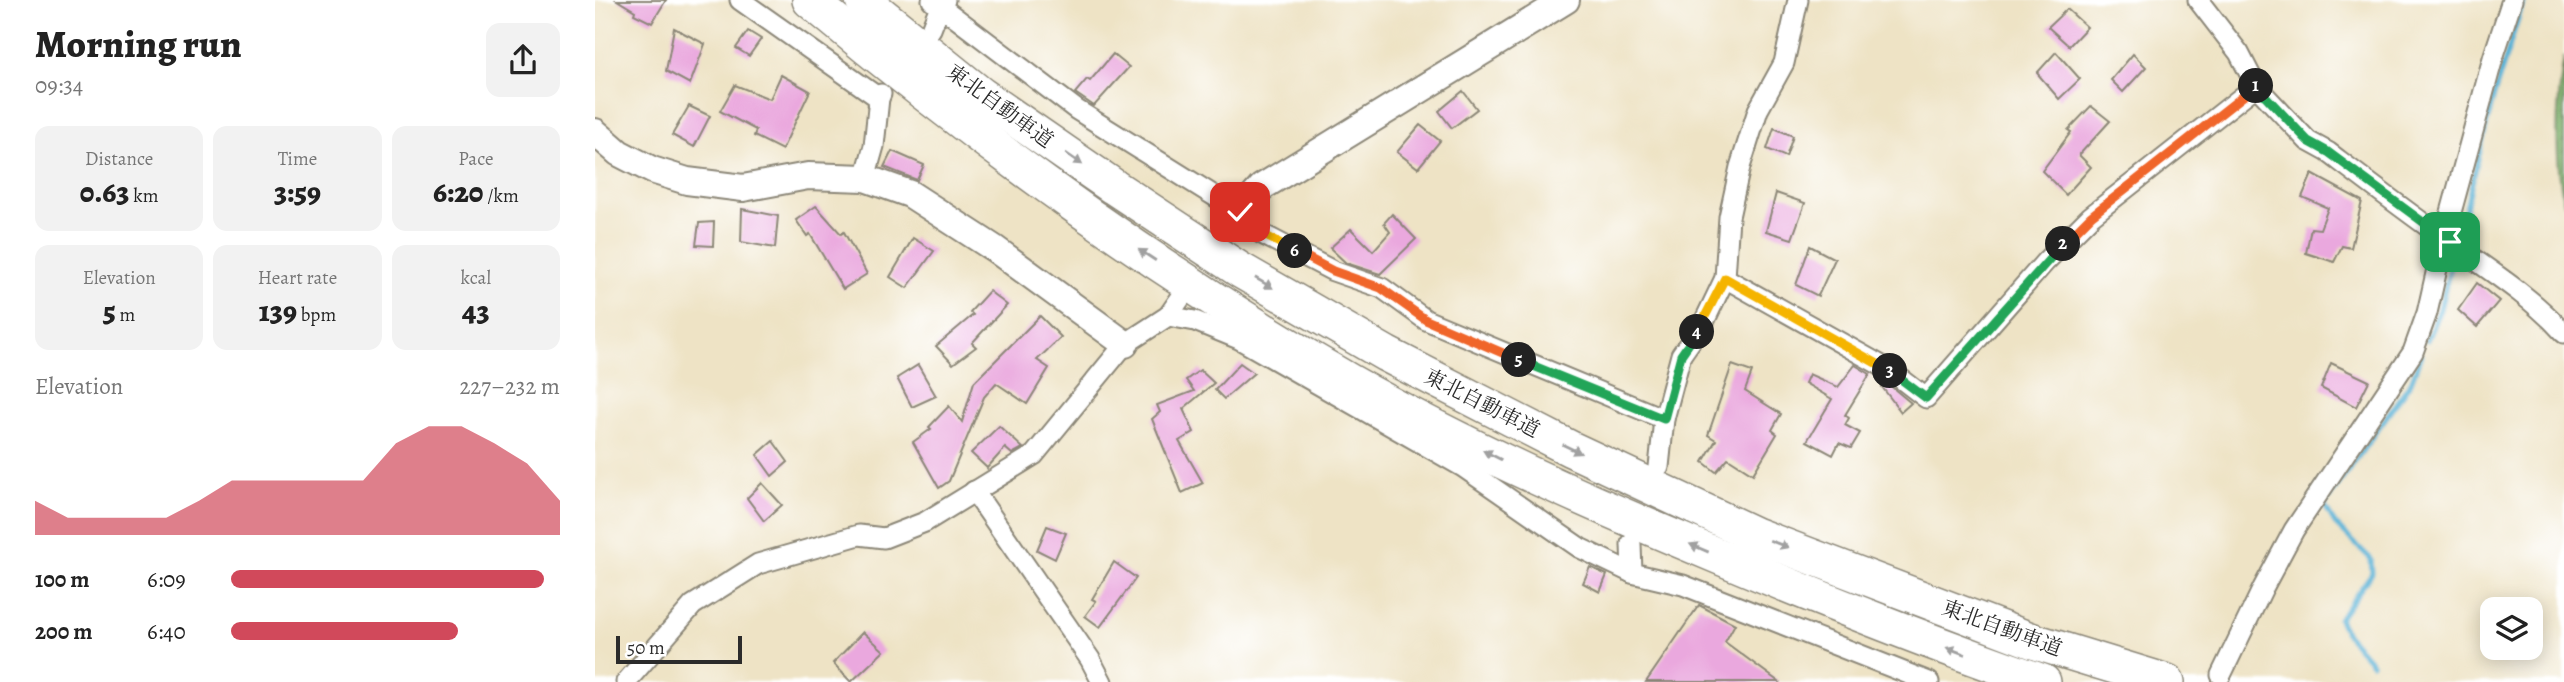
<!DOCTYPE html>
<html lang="en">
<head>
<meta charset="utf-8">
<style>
	body { margin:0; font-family:Alegreya,"Noto Serif JP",serif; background:#f2f2f2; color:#222; height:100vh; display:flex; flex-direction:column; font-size:26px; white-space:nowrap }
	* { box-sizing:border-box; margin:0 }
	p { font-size:23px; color:#767676 }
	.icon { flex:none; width:38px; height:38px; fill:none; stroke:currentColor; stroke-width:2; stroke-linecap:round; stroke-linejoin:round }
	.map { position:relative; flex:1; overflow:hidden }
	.sheet { display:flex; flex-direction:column; background:#fff; width:595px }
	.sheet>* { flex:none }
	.fabs { position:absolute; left:1885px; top:597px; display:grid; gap:14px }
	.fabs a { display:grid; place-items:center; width:63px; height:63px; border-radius:14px; background:#fff; box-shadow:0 4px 18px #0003; font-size:35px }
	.scale { position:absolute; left:21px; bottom:18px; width:126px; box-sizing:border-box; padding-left:7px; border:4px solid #2b2b2b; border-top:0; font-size:19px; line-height:24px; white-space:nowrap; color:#2b2b2b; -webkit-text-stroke:5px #fff; paint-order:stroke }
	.pin { position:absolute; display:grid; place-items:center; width:60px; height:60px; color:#fff; margin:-30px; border-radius:14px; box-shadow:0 4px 10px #0006 }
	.km { position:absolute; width:35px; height:35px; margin:-18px; border-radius:50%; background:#222; color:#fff; font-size:19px; line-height:35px; text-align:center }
	.round { display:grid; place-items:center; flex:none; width:74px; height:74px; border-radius:14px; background:#f2f2f2 }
	.overview { display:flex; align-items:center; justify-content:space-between; height:119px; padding:0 35px }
	h1 { font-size:38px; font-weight:800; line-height:52px }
	.figures { display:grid; grid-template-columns:repeat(3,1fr); gap:10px; height:119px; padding:7px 35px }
	.figures div { display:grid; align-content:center; border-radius:14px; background:#f2f2f2; text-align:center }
	.figures b { font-size:30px; font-weight:800 }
	.figures small { font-size:19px; font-weight:400 }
	.figures p { font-size:19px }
	.chart { height:196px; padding:14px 35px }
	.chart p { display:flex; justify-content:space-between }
	.chart svg { width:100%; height:126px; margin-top:7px; fill:#d1495b; opacity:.7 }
	ul { padding:0 35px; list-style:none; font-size:23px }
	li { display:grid; grid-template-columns:112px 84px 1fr; align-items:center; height:52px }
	li i { height:18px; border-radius:9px; background:#d1495b }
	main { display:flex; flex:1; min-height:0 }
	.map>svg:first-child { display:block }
	.forest { fill:url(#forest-firs); stroke:#56704c; stroke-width:2 }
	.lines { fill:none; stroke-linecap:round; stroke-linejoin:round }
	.stream { stroke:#59b2d6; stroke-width:5 }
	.building { fill:#eaa8de }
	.street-tunnel { stroke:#c7bea6; stroke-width:19; stroke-dasharray:19 10; stroke-linecap:butt }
	.street-casing { stroke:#8c8778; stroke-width:23 }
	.secondary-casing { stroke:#8c8778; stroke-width:30 }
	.highway-casing { stroke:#8c8778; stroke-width:38 }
	.street { stroke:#fff; stroke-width:19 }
	.secondary { stroke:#fff; stroke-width:26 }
	.highway { stroke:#fff; stroke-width:35 }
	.oneway { fill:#a0a0a0 }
	.split-1-casing { stroke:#fff; stroke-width:14 }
	.split-2-casing { stroke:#fff; stroke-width:14 }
	.split-3-casing { stroke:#fff; stroke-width:14 }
	.split-4-casing { stroke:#fff; stroke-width:14 }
	.split-5-casing { stroke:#fff; stroke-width:14 }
	.split-6-casing { stroke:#fff; stroke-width:14 }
	.split-7-casing { stroke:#fff; stroke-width:14 }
	.split-1 { stroke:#22a559; stroke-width:9 }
	.split-2 { stroke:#f0652b; stroke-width:9 }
	.split-3 { stroke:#22a559; stroke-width:9 }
	.split-4 { stroke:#f5b400; stroke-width:9 }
	.split-5 { stroke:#22a559; stroke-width:9 }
	.split-6 { stroke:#f0652b; stroke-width:9 }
	.split-7 { stroke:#f5b400; stroke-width:9 }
	.labels { text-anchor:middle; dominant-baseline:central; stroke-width:6; stroke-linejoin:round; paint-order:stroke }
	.street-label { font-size:21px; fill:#2b2b2b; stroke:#fff }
</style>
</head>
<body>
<main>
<section class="sheet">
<div class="overview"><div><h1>Morning run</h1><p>09:34</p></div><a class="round"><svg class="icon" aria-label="share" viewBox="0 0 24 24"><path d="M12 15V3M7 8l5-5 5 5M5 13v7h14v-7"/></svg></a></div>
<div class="figures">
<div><p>Distance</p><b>0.63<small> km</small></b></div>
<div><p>Time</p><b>3:59</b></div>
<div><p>Pace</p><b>6:20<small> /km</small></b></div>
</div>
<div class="figures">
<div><p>Elevation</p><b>5<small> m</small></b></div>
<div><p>Heart rate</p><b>139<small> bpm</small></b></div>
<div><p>kcal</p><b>43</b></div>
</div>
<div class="chart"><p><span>Elevation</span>227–232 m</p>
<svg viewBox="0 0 160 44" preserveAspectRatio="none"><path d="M0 44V32L10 38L20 38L30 38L40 38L50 32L60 25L70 25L80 25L90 25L100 25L110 12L120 6L130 6L140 12L150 19L160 32V44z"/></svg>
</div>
<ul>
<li><b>100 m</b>6:09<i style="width:95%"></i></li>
<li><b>200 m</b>6:40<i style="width:69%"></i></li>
</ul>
</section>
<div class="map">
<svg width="1969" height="682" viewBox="0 0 1969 682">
	<defs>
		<pattern id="forest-firs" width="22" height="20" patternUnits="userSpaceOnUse" patternTransform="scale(1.75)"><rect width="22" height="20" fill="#81b46e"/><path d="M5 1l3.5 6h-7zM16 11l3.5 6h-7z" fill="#6a935b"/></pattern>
	</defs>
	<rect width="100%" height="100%" fill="#fff"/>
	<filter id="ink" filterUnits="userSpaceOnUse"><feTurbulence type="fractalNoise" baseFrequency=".0143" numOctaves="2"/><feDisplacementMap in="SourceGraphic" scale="14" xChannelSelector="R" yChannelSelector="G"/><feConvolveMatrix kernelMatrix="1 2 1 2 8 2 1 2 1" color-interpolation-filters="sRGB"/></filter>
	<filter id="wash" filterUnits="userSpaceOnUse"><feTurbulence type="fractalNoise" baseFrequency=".00686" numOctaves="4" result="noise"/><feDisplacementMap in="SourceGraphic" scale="28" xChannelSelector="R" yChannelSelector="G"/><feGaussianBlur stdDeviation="1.57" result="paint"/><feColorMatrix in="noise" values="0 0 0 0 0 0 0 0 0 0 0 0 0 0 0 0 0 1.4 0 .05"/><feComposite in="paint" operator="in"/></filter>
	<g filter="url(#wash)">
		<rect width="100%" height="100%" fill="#eee3c5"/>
		<path class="forest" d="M1969 57V204C1959 154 1961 106 1969 57Z"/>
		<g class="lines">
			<g class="stream">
				<path d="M1862 243 1899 95 1929 0"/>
				<path d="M1832 340 1845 309 1859 252"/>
				<path d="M1777 663 1751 634 1744 619 1777 573 1776 559 1740 524 1729 505 1816 382 1826 355"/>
			</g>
		</g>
		<g id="blocks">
			<g class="building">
				<path d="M22 0H71L57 23 39 14 40 11Z"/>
				<path d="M1472 9 1492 27 1474 46 1453 27Z"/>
				<path d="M79 28 110 44 95 84 71 71Z"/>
				<path d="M153 31 166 39 154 56 141 48Z"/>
				<path d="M1461 52 1485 79 1464 99 1442 73Z"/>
				<path d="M518 54 534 67 499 106 480 93 492 79 495 81Z"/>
				<path d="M1538 54 1551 67 1528 92 1516 80Z"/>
				<path d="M186 75 215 91 187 150 159 136 161 130 125 111 140 85 175 99Z"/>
				<path d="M868 91 882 109 857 128 844 111Z"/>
				<path d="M94 106 115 116 99 147 77 135Z"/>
				<path d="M1496 106 1515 121 1484 155 1496 167 1471 195 1447 171 1476 132 1473 130Z"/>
				<path d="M825 125 845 141 823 168 802 152Z"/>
				<path d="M1179 128 1198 136 1191 157 1172 149Z"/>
				<path d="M297 151 329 165 322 180 289 167Z"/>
				<path d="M1717 174 1767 201 1756 248 1747 246 1739 262 1711 253 1716 228 1725 229 1733 208 1707 197Z"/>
				<path d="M1181 193 1210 203 1197 239 1171 231Z"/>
				<path d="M221 206 246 234 249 232 272 274 248 289 215 234 212 236 201 220Z"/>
				<path d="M147 209 183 216 180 248 146 242Z"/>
				<path d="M797 214 821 239 785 274 751 263 735 248 756 229 778 251 795 232 789 223Z"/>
				<path d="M119 222 118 246 101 245 104 223Z"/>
				<path d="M318 238 339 251 312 288 295 277Z"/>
				<path d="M1215 246 1240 259 1223 296 1201 285Z"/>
				<path d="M1882 283 1904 301 1882 327 1863 310Z"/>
				<path d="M394 291 412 305 377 343 381 347 358 364 341 346 378 315 375 312Z"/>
				<path d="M445 316 466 337 442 360 454 368 432 404 401 383 389 397 354 481 344 488 318 442 336 429 334 427 354 406 367 422 379 382Z"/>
				<path d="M645 363 659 373 629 399 620 390Z"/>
				<path d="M1736 363 1774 381 1761 407 1726 388Z"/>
				<path d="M323 365 341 396 317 407 302 378Z"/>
				<path d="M1137 365 1157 372 1150 391 1186 414 1177 430 1182 434 1158 474 1133 458 1121 472 1108 462 1121 440 1113 435Z"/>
				<path d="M1260 365 1275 374 1250 415 1254 418 1250 425 1265 433 1256 448 1244 443 1238 455 1212 441 1237 399 1210 383 1214 374 1243 387Z"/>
				<path d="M605 370 619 383 588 409 599 432 584 441 608 483 587 493 557 419 565 412 562 405 599 391 591 380Z"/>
				<path d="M1292 383 1316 403 1306 412 1287 387Z"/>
				<path d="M404 426 428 448 417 454 410 448 392 468 376 453Z"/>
				<path d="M178 441 193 462 177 476 162 455Z"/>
				<path d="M167 483 187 505 169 521 152 498Z"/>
				<path d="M452 526 471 533 460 559 442 550Z"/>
				<path d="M519 562 541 578 505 627 490 616 501 601 497 599Z"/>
				<path d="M995 567 1012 575 1005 592 988 583Z"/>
				<path d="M1104 605 1140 624 1130 642 1184 682H1051Z"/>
				<path d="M268 632 289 651 256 682 238 663Z"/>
			</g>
		</g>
	</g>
	<g filter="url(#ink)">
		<use href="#blocks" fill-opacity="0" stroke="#8c8778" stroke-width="2"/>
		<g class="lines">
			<path class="street-tunnel" d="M592 289 645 212"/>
			<defs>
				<g id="street">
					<path d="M145 0 284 98 286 94"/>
					<path d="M337 0 482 110 645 212 667 234 738 271 787 288 831 320 1069 419"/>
					<path d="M1603 0 1644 53 1661 86 1713 141 1733 152C1770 180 1808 209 1846 236 1889 267 1934 294 1969 333"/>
					<path d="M336 29 345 6 350 0"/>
					<path d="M270 178 279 146 284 98"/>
					<path d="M1130 278 1296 371 1331 398 1450 262 1496 216 1661 86"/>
					<path d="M573 316 600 321 644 339 868 467 985 548 1037 573 1088 585 1334 682"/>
					<path d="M1064 467 1069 419 1086 355 1109 322 1130 278 1134 217 1145 167 1163 110 1189 63 1203 0"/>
					<path d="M379 491 495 659 507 682"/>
					<path d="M1036 544 1037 573"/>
					<path d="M1626 675 1668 588 1699 530 1818 352 1832 313 1849 238 1898 58 1917 0"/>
					<path d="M31 682 98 605 163 564 264 535 289 538 330 522 439 455 530 344 573 316 587 296"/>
				</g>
				<g id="secondary">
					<path d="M0 132 24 153 57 170 92 181 148 188 213 176 270 178 315 194 400 249 530 344"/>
					<path d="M645 212 667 187 971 0"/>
				</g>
				<g id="highway">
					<path d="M215 0C384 142 563 272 755 382 873 449 998 504 1123 556 1230 601 1338 644 1448 682"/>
					<path d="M268 0 386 95 519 187 645 270 791 354 976 449 1160 535 1438 641 1572 682"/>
				</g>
			</defs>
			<use href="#street" class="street-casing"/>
			<use href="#secondary" class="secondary-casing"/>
			<use href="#highway" class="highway-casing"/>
			<use href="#street" class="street"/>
			<use href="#secondary" class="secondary"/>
			<use href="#highway" class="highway"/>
		</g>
		<defs><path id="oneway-solid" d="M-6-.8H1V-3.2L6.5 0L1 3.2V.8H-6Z" transform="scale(1.75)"/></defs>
		<g class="oneway">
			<use href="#oneway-solid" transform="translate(479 159) rotate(35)"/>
			<use href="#oneway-solid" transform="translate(552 255) rotate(-147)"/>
			<use href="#oneway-solid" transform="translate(669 283) rotate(30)"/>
			<use href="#oneway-solid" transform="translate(977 449) rotate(26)"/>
			<use href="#oneway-solid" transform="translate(897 455) rotate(-153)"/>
			<use href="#oneway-solid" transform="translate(1184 544) rotate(21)"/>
			<use href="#oneway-solid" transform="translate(1104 548) rotate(-157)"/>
			<use href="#oneway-solid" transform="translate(1361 651) rotate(-160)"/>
		</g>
	</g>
	<g class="lines" filter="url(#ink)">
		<defs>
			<path id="split-1" d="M1661 86 1713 141 1733 152 1855 242"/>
			<path id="split-2" d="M1468 244 1496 216 1661 86"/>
			<path id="split-3" d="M1295 371 1331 398 1468 244"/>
			<path id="split-4" d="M1102 332 1130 278 1295 371"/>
			<path id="split-5" d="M924 360 1069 419 1086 355 1102 332"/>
			<path id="split-6" d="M700 251 738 271 786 288 831 320 924 360"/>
			<path id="split-7" d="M645 212 667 234 700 251"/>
		</defs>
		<use href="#split-1" class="split-1-casing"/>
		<use href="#split-2" class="split-2-casing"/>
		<use href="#split-3" class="split-3-casing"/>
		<use href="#split-4" class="split-4-casing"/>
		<use href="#split-5" class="split-5-casing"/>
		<use href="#split-6" class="split-6-casing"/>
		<use href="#split-7" class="split-7-casing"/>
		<use href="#split-1" class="split-1"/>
		<use href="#split-2" class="split-2"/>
		<use href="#split-3" class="split-3"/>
		<use href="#split-4" class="split-4"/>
		<use href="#split-5" class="split-5"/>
		<use href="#split-6" class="split-6"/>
		<use href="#split-7" class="split-7"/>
	</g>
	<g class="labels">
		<g class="street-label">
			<text transform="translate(405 106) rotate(36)">東北自動車道</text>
			<text transform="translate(887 403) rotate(27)">東北自動車道</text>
			<text transform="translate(1407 628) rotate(20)">東北自動車道</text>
		</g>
	</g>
</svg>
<div class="fabs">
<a><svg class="icon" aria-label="layers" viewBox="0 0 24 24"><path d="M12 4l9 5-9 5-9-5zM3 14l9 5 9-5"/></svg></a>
</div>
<div class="scale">50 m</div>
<div class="pin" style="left:1855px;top:242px;background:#1e9e55"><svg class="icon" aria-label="arrive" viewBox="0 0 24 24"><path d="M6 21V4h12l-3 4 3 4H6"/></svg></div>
<div class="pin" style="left:645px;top:212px;background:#d93025"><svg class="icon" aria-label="check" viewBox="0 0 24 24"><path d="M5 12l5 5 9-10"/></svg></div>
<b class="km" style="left:1661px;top:86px">1</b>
<b class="km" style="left:1468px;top:244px">2</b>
<b class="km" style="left:1295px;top:371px">3</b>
<b class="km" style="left:1102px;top:332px">4</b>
<b class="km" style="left:924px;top:360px">5</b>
<b class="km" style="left:700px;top:251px">6</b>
</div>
</main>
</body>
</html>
